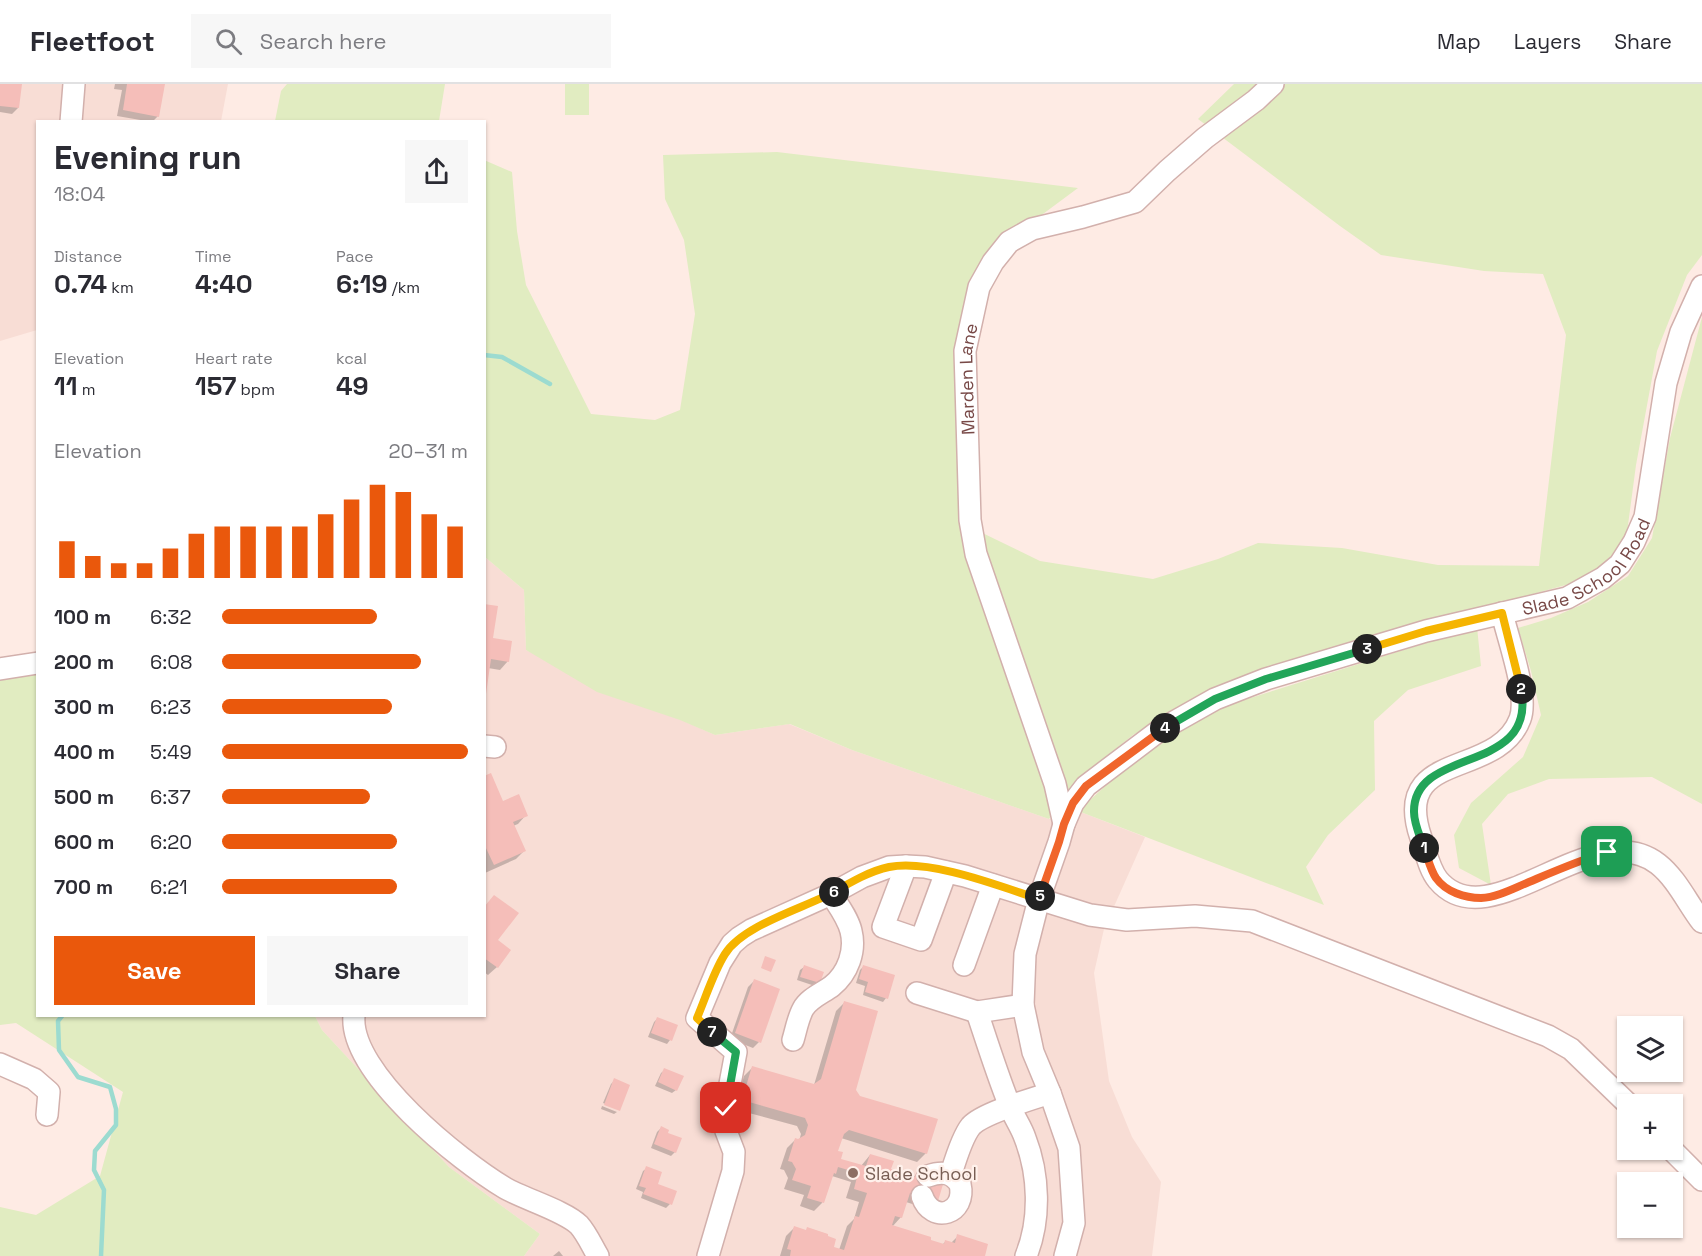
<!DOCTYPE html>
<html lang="en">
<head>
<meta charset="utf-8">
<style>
	body { margin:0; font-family:"Space Grotesk",sans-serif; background:#f7f7f7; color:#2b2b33; height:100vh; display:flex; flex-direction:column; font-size:22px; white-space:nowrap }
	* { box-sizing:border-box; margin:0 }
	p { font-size:20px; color:#7c7c81 }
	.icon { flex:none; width:33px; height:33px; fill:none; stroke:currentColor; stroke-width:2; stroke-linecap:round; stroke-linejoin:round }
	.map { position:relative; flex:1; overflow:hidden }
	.details { position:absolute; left:36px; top:36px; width:450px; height:897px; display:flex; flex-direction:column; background:#fff; border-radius:0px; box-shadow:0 2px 4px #0004 }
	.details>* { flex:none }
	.fabs { position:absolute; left:1617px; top:932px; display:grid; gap:12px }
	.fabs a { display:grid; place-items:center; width:66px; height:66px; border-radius:0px; background:#fff; box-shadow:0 2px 4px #0004; font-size:30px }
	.pin { position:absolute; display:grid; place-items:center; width:51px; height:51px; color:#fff; margin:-26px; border-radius:12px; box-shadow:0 3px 9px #0006 }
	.km { position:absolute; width:30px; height:30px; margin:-15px; border-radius:50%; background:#222; color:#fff; font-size:16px; line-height:30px; text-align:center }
	.round { display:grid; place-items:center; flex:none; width:63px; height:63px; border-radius:0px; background:#f7f7f7 }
	.overview { display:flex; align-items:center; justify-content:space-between; height:102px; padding:0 18px }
	h1 { font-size:33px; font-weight:600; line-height:45px }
	.figures { display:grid; grid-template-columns:repeat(3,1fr); gap:9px; height:102px; padding:6px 18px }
	.figures div { display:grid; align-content:center }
	.figures b { font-size:26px; font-weight:600 }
	.figures small { font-size:16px; font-weight:400 }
	.figures p { font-size:16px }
	.chart { height:168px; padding:12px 18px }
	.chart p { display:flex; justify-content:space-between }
	.chart svg { width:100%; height:108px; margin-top:6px; stroke:#ea580c; stroke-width:6 }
	.cta { display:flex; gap:12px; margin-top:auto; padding:12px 18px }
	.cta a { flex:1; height:69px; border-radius:0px; background:#ea580c; color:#fff; font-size:24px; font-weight:600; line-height:69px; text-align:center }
	.cta a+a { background:#f7f7f7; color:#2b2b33 }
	ul { padding:0 18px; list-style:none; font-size:20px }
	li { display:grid; grid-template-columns:96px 72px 1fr; align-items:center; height:45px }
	li i { height:15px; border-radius:8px; background:#ea580c }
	header { display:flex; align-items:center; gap:36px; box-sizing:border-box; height:84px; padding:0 30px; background:#fff; border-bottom:2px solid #e1e1e2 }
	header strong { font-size:28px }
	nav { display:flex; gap:33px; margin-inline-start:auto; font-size:21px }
	.search { width:420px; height:54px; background:#f7f7f7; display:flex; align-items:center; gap:15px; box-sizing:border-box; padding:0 21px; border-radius:0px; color:#7c7c81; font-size:22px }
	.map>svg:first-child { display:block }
	.residential { fill:#f8ddd5 }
	.green { fill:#e1ecc1 }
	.shadow { fill:#0003 }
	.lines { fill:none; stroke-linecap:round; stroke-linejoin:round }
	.stream { stroke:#9cdbd0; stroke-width:4.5 }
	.building { fill:#f5beb9 }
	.minor-casing { stroke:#d2b0ac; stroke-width:24 }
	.minor { stroke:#fff; stroke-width:21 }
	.split-1-casing { stroke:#fff; stroke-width:12 }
	.split-2-casing { stroke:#fff; stroke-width:12 }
	.split-3-casing { stroke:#fff; stroke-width:12 }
	.split-4-casing { stroke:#fff; stroke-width:12 }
	.split-5-casing { stroke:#fff; stroke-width:12 }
	.split-6-casing { stroke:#fff; stroke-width:12 }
	.split-7-casing { stroke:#fff; stroke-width:12 }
	.split-8-casing { stroke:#fff; stroke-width:12 }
	.split-1 { stroke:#f0652b; stroke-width:8 }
	.split-2 { stroke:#22a559; stroke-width:8 }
	.split-3 { stroke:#f5b400; stroke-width:8 }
	.split-4 { stroke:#22a559; stroke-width:8 }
	.split-5 { stroke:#f0652b; stroke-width:8 }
	.split-6 { stroke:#f5b400; stroke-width:8 }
	.split-7 { stroke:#f5b400; stroke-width:8 }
	.split-8 { stroke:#22a559; stroke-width:8 }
	.education-dot { fill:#8d6e63; stroke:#fff1eb; stroke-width:2 }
	.labels { text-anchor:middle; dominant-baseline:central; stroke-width:4.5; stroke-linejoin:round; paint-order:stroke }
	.street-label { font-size:18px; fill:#784947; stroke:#fff1eb }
	.education-label { font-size:18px; fill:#785e54; stroke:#fff1eb; text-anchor:start }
</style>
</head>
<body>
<header>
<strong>Fleetfoot</strong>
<div class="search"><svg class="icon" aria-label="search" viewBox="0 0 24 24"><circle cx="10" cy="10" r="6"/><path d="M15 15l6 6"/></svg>Search here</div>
<nav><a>Map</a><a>Layers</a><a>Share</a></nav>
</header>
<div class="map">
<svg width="1702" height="1172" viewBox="0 0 1702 1172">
	<rect width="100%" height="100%" fill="#feebe4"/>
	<g class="residential">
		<path d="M0 0H228L221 37 38 38 37 246 0 257Z"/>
		<path d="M485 473 524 506 526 566 715 651 789 640 852 666 1049 735 1078 727 1145 753 1104 845 1094 889 1109 997 1132 1053 1161 1098 1152 1172H524L540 1150 449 1083 322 946 315 932H484Z"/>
	</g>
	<g class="green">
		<path d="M287 0H445L439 37H275L281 7Z"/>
		<rect x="565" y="0" width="24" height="31"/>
		<path d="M1234 0H1702V171L1687 191 1657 267 1636 381 1626 456 1599 485 1573 499 1331 566 1201 612 1133 651 1077 696 1049 735 852 666 790 640 715 651 680 636 597 608 526 566 524 506 485 473 484 76 512 88 517 147 526 201 591 330 655 336 680 326 695 230 684 156 665 115 663 71 777 68 1078 104 1020 147 983 206 965 267 966 441 1040 477 1153 495 1218 475 1258 459 1342 464 1438 481 1539 482 1566 251 1543 190 1484 187 1381 171 1340 142 1198 35Z"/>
		<path d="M1702 233V720L1652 693 1549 695 1508 710 1482 740 1491 801 1459 784 1454 751 1471 719 1523 673 1541 631 1531 587 1518 544 1551 534 1588 518 1628 492 1652 454 1670 354Z"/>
		<path d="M1477 543 1481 582 1408 606 1374 637 1375 706 1328 751 1306 783 1324 821 1078 727 1125 684 1212 626Z"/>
		<path d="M37 589 38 932H315L322 946 449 1083 540 1150 524 1172H0V1123L36 1131 100 1092 123 1008 16 939 0 941V594Z"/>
	</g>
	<g class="shadow">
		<path d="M0 0H20L18 24 12 30 0 28Z"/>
		<path d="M115 0H163L158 32 152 38 117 32 122 6 114 5Z"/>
		<path d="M492 555 508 577 500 586 488 584Z"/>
		<path d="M484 693 503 719 526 731 518 740 513 742 524 767 516 775 485 789Z"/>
		<path d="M484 823 496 856 497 883 488 891 484 888Z"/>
		<path d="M864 882 886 914 883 918 863 911 865 902 856 899 860 886Z"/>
		<path d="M804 883 818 898 815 902 797 896 800 886Z"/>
		<path d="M754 897 759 958 753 964 730 955 748 903Z"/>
		<path d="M844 919 855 1006 859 1013 926 1069 917 1078 841 1054 836 1068 839 1076 861 1082 870 1071 889 1086 913 1094 916 1090 928 1125 906 1118 901 1133 892 1143 942 1161 945 1158 950 1160 958 1152 983 1172H780L786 1152 794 1144 832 1164 839 1166 847 1142 854 1135 859 1118 846 1114 851 1098 832 1092 822 1119 814 1127 800 1122 804 1111 784 1105 788 1094 784 1086 780 1085 787 1064 795 1056 799 1057 801 1050 797 1042 734 1025 744 992 752 984 814 1001 836 927Z"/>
		<path d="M658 934 670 956 667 960 648 953 654 938Z"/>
		<path d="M665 986 676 1006 672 1009 655 1002 661 989Z"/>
		<path d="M615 996 619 1025 603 1019 611 1000Z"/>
		<path d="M602 1022 617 1028 614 1030 601 1025Z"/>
		<path d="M661 1044 666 1050 675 1068 671 1072 651 1064 657 1048Z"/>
		<path d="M647 1084 656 1101 670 1120 666 1124 641 1114 643 1108 636 1105 643 1087Z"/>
		<path d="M559 1167 563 1172H553Z"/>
	</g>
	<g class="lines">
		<g class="stream">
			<path d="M484 271 502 273 550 300"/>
			<path d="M62 932 58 937 59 966 78 993 110 1003 116 1025V1041L95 1067 94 1086 104 1106 101 1172"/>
		</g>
	</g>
	<g class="building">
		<path d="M0 0H22L19 24 0 22Z"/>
		<path d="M127 0H165L159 33 123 26Z"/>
		<path d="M484 520 498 522 493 554 512 557 509 578 491 575 486 610H484Z"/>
		<path d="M491 689 503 717 519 710 528 732 513 738 526 767 494 781 484 760V692Z"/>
		<path d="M494 811 519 829 498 856 511 866 498 884 484 874V823Z"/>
		<path d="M765 872 776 876 771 888 761 884Z"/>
		<path d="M804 881 824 888 820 899 800 893Z"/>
		<path d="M863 881 895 891 888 915 865 908 868 898 859 895Z"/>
		<path d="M754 895 780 905 761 959 735 949Z"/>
		<path d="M844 917 878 927 856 1006 860 1012 938 1035 927 1070 849 1046 844 1050 838 1067 843 1068 841 1075 866 1082 870 1070 894 1077 891 1085 915 1093 916 1089 944 1097 938 1117 910 1109 902 1134 895 1132 892 1141 931 1153V1156L944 1160 945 1156 955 1159 957 1150 988 1160 985 1172H790L791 1166 787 1165 794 1142 806 1146 807 1143 828 1150V1152L836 1155 834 1163 844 1166 855 1132 859 1133 867 1109 854 1105 858 1089 838 1083 836 1090 834 1089 824 1119 807 1114 811 1102 792 1096 796 1085 792 1078 788 1077 795 1054 798 1055 805 1051 808 1041 805 1034 742 1016 752 982 814 1000 821 995Z"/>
		<path d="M657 933 678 941 672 957 651 949Z"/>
		<path d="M664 984 684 992 677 1007 658 998Z"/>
		<path d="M614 994 630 1001 620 1027 604 1021Z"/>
		<path d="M661 1042 669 1046 668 1049 682 1054 676 1069 654 1060Z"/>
		<path d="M646 1082 662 1088 658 1100 677 1107 672 1121 643 1110 646 1104 639 1102Z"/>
	</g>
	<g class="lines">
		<defs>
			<g id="minor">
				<path d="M71 38 74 0"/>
				<path d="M1502 529C1508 555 1529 612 1520 635 1497 696 1390 664 1421 754 1426 768 1429 785 1438 796 1490 858 1592 729 1658 780 1677 795 1688 820 1702 838"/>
				<path d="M0 585 38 579"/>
				<path d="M484 662 495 663"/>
				<path id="s1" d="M1064 740 1055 700 976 470 970 436 965 267 979 203 993 178 1009 158 1032 145 1083 133 1135 118 1167 87 1205 54 1256 16 1273 0"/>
				<path d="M906 782 883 843 921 856 946 788"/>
				<path d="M964 881 993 801"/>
				<path d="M917 909 977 928 1023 921"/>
				<path d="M977 928C987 958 997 990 1009 1020 1013 1032 1021 1042 1025 1054 1039 1090 1041 1135 1026 1172"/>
				<path d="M354 932C349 989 460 1077 505 1104 524 1115 565 1127 579 1141 587 1150 592 1162 598 1172"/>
				<path d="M793 956C796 946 798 934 803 925 809 914 823 909 832 902 848 889 856 867 851 847 848 834 838 821 831 810"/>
				<path d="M0 980 34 995 49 1008 47 1031"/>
				<path d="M1671 1065 1702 1096"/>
				<path d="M951 1090C955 1077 962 1053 971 1042 983 1029 1032 1015 1050 1009"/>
				<path d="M922 1112C932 1141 967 1130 960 1100 952 1088 942 1087 928 1092"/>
				<path d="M708 1172 733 1087 734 1068 726 1047 724 1032 736 968 697 934 720 879 732 860 740 853 751 846 831 810 862 793 889 783 906 782 925 783 965 792 1090 831 1127 836 1195 832 1252 837 1548 952 1571 965 1628 1020"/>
				<path id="s2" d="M1065 1172 1074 1139 1069 1064 1050 1009 1033 968 1023 921 1025 870 1039 815 1059 758 1064 740 1073 719 1086 702 1160 646 1215 615 1266 595 1426 547 1567 514 1603 494 1620 480 1634 458 1645 433 1666 299 1681 248 1702 202"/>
			</g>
		</defs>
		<use href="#minor" class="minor-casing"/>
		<use href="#minor" class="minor"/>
	</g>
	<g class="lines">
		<defs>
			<path id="split-1" d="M1424 764C1428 774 1430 785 1436 794 1446 808 1465 814 1481 814 1498 813 1514 804 1529 798 1555 787 1580 776 1607 768"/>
			<path id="split-2" d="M1424 764C1420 752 1414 740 1414 728 1413 661 1538 692 1521 605"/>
			<path id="split-3" d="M1367 565 1426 547 1502 529 1521 605"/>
			<path id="split-4" d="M1165 644 1215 615 1266 595 1367 565"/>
			<path id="split-5" d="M1040 812 1059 758 1064 740 1073 719 1086 702 1165 644"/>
			<path id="split-6" d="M834 808C851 798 870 787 889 783 931 775 999 802 1039 815L1040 812"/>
			<path id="split-7" d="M712 948 697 934C706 913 713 889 725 870 743 841 804 824 834 808"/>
			<path id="split-8" d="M712 948 736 968 726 1024"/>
		</defs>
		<use href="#split-1" class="split-1-casing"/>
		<use href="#split-2" class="split-2-casing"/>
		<use href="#split-3" class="split-3-casing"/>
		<use href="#split-4" class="split-4-casing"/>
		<use href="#split-5" class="split-5-casing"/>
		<use href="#split-6" class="split-6-casing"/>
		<use href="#split-7" class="split-7-casing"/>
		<use href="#split-8" class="split-8-casing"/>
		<use href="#split-1" class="split-1"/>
		<use href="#split-2" class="split-2"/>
		<use href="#split-3" class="split-3"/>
		<use href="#split-4" class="split-4"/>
		<use href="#split-5" class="split-5"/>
		<use href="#split-6" class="split-6"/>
		<use href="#split-7" class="split-7"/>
		<use href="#split-8" class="split-8"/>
	</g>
	<circle class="education-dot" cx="853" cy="1089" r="6"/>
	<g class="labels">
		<g class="street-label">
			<text stroke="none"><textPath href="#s1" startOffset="460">Marden Lane</textPath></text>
			<text stroke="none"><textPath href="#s2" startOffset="1048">Slade School Road</textPath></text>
		</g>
		<g class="education-label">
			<text x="865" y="1089">Slade School</text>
		</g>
	</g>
</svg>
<div class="fabs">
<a><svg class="icon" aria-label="layers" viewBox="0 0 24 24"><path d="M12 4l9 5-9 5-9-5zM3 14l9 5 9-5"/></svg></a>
<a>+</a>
<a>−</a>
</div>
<div class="pin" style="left:1607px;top:768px;background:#1e9e55"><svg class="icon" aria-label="arrive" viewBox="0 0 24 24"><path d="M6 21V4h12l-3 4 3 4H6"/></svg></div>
<div class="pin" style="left:726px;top:1024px;background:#d93025"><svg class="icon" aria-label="check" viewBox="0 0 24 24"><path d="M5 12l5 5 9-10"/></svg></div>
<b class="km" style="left:1424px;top:764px">1</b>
<b class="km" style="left:1521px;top:605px">2</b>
<b class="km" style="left:1367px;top:565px">3</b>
<b class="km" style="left:1165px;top:644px">4</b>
<b class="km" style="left:1040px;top:812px">5</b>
<b class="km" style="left:834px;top:808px">6</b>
<b class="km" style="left:712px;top:948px">7</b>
<section class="details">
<div class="overview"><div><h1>Evening run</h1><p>18:04</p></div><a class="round"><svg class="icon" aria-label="share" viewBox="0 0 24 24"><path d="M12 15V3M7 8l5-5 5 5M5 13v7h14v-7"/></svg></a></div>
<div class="figures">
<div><p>Distance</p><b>0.74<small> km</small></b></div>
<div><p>Time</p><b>4:40</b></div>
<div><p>Pace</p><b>6:19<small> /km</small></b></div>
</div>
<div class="figures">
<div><p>Elevation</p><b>11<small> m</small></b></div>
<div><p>Heart rate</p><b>157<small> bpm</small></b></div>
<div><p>kcal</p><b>49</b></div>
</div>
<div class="chart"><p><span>Elevation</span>20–31 m</p>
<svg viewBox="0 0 160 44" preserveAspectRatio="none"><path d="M5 44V29M15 44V35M25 44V38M35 44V38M45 44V32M55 44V26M65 44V23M75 44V23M85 44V23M95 44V23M105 44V18M115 44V12M125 44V6M135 44V9M145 44V18M155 44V23"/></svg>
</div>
<ul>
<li><b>100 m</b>6:32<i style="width:63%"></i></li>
<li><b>200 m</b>6:08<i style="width:81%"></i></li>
<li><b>300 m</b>6:23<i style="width:69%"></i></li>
<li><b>400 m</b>5:49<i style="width:100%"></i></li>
<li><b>500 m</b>6:37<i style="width:60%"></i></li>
<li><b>600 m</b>6:20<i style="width:71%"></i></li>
<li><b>700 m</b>6:21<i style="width:71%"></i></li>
</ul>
<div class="cta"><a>Save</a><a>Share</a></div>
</section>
</div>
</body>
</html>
